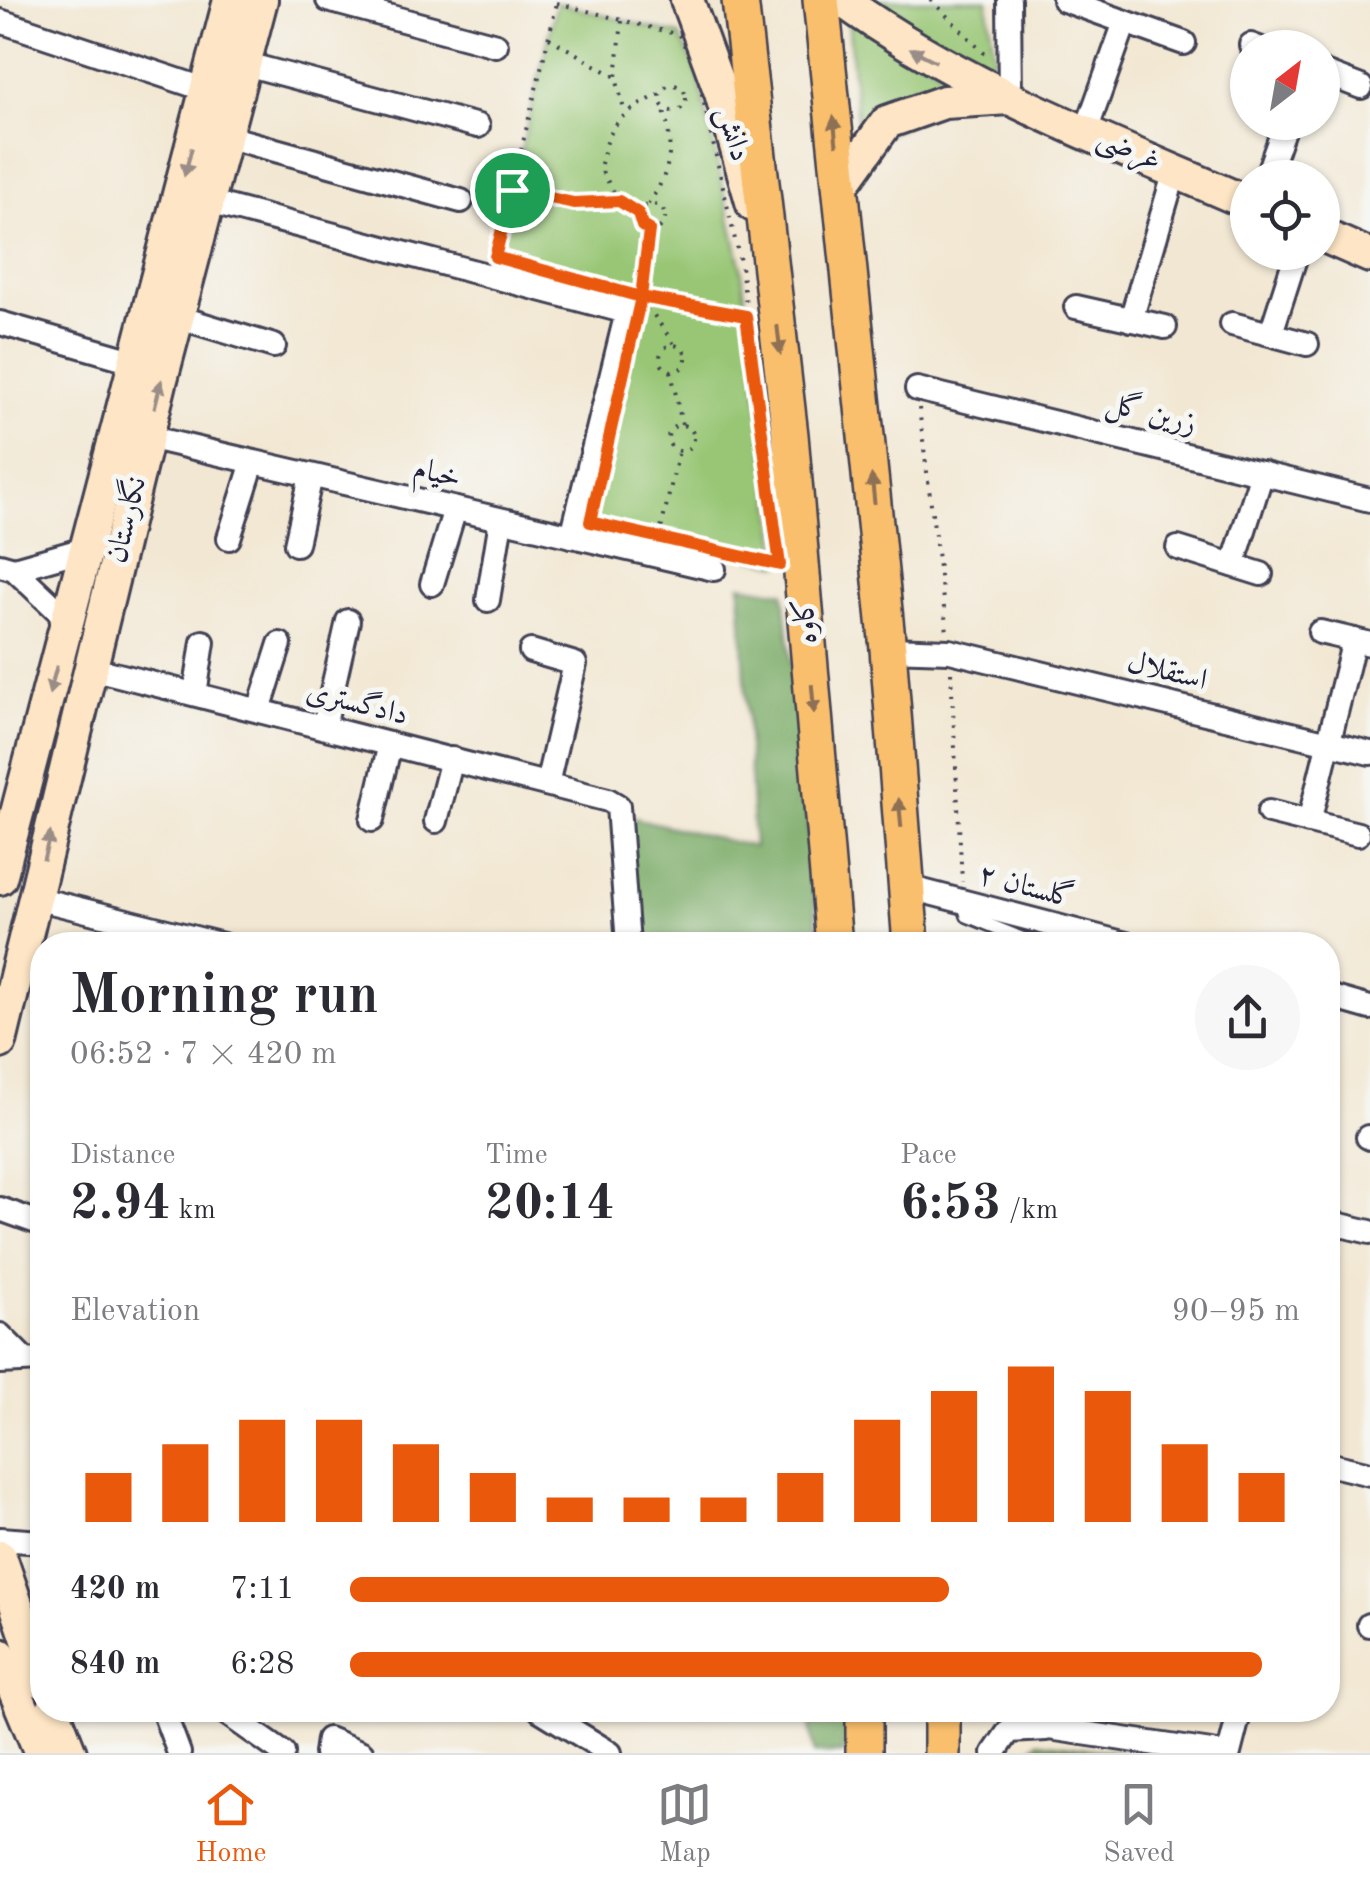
<!DOCTYPE html>
<html lang="en">
<head>
<meta charset="utf-8">
<style>
	body { margin:0; font-family:"Old Standard TT",Amiri,serif; background:#f7f7f7; color:#2b2b33; height:100vh; display:flex; flex-direction:column; font-size:38px; white-space:nowrap }
	* { box-sizing:border-box; margin:0 }
	p { font-size:32px; color:#7c7c81 }
	.icon { flex:none; width:55px; height:55px; fill:none; stroke:currentColor; stroke-width:2; stroke-linecap:round; stroke-linejoin:round }
	.map { position:relative; flex:1; overflow:hidden }
	.sheet { position:absolute; left:30px; top:932px; width:1310px; height:790px; display:flex; flex-direction:column; background:#fff; border-radius:40px; box-shadow:0 2px 8px #0004 }
	.sheet>* { flex:none }
	.needle { width:65px; rotate:31deg }
	.controls { position:absolute; left:1230px; top:30px; display:grid; gap:20px }
	.controls a { display:grid; place-items:center; width:110px; height:110px; border-radius:50%; background:#fff; box-shadow:0 2px 8px #0004; font-size:50px }
	.pin { position:absolute; display:grid; place-items:center; width:85px; height:85px; color:#fff; margin:-42px; border:5px solid #fff; border-radius:50%; box-shadow:0 2px 10px #0007 }
	.round { display:grid; place-items:center; flex:none; width:105px; height:105px; border-radius:52px; background:#f7f7f7 }
	.summary { display:flex; align-items:center; justify-content:space-between; height:170px; padding:0 40px }
	h1 { font-size:55px; font-weight:700; line-height:75px }
	.figures { display:grid; grid-template-columns:repeat(3,1fr); gap:15px; height:170px; padding:10px 40px }
	.figures div { display:grid; align-content:center }
	.figures b { font-size:50px; font-weight:700 }
	.figures small { font-size:28px; font-weight:400 }
	.figures p { font-size:28px }
	.chart { height:280px; padding:20px 40px }
	.chart p { display:flex; justify-content:space-between }
	.chart svg { width:100%; height:180px; margin-top:10px; stroke:#ea580c; stroke-width:6 }
	ul { padding:0 40px; list-style:none; font-size:32px }
	li { display:grid; grid-template-columns:160px 120px 1fr; align-items:center; height:75px }
	li i { height:25px; border-radius:12px; background:#ea580c }
	.tab-bar { display:flex; justify-content:space-around; align-items:center; height:140px; border-top:2px solid #e1e1e2; background:#fff; font-size:28px; color:#7c7c81 }
	.tab-bar a { display:grid; justify-items:center; gap:5px }
	.tab-bar .selected { color:#ea580c }
	.map>svg:first-child { display:block }
	.green { fill:#98c675; stroke:#5d7458; stroke-width:2.5 }
	.forest { fill:#7aab66; stroke:#4e6650; stroke-width:2.5 }
	.lines { fill:none; stroke-linecap:round; stroke-linejoin:round }
	.lane-casing { stroke:#414052; stroke-width:16 }
	.street-casing { stroke:#414052; stroke-width:28 }
	.secondary-casing { stroke:#414052; stroke-width:38 }
	.primary-casing { stroke:#414052; stroke-width:40 }
	.path { stroke:#414052; stroke-width:4; stroke-dasharray:2.5 8; stroke-linecap:butt }
	.lane { stroke:#fff; stroke-width:11 }
	.street { stroke:#fff; stroke-width:22 }
	.secondary { stroke:#fde5c5; stroke-width:32 }
	.primary { stroke:#f9bf6d; stroke-width:35 }
	.oneway { fill:#9a8d87 }
	.oneway2 { fill:#8e7054 }
	.route-casing { stroke:#fff; stroke-width:20 }
	.route { stroke:#ea580c; stroke-width:12 }
	.labels { text-anchor:middle; dominant-baseline:central; stroke-width:10; stroke-linejoin:round; paint-order:stroke }
	.street-label { font-size:30px; fill:#22223b; stroke:#f6f6f2 }
</style>
</head>
<body>
<div class="map">
<svg width="1370" height="1753" viewBox="0 0 1370 1753">
	<rect width="100%" height="100%" fill="#f6f6f2"/>
	<filter id="ink" filterUnits="userSpaceOnUse"><feTurbulence type="fractalNoise" baseFrequency=".01" numOctaves="2"/><feDisplacementMap in="SourceGraphic" scale="20" xChannelSelector="R" yChannelSelector="G"/><feConvolveMatrix kernelMatrix="1 2 1 2 8 2 1 2 1" color-interpolation-filters="sRGB"/></filter>
	<filter id="wash" filterUnits="userSpaceOnUse"><feTurbulence type="fractalNoise" baseFrequency=".0048" numOctaves="4" result="noise"/><feDisplacementMap in="SourceGraphic" scale="40" xChannelSelector="R" yChannelSelector="G"/><feGaussianBlur stdDeviation="2.25" result="paint"/><feColorMatrix in="noise" values="0 0 0 0 0 0 0 0 0 0 0 0 0 0 0 0 0 1.4 0 .05"/><feComposite in="paint" operator="in"/></filter>
	<g filter="url(#wash)">
		<rect width="100%" height="100%" fill="#f2e7d2"/>
		<g class="green">
			<path d="M860 0H987L994 55 989 68 975 71Z"/>
			<path d="M557 3 679 35 696 68 741 266 780 565 590 522 641 297 495 257Z"/>
			<path d="M848 16 977 93 859 147Z"/>
		</g>
		<g class="forest">
			<path d="M740 585 784 592 819 945H636L628 828 634 818 754 847Z"/>
			<path d="M808 1710H844V1753H814Z"/>
			<path d="M1038 1742 1125 1753H1026Z"/>
		</g>
	</g>
	<g filter="url(#ink)">
		<g class="lines">
			<defs>
				<path id="lane" d="M963 902 967 916 1039 945"/>
				<g id="street">
					<path d="M328 0 496 45"/>
					<path d="M1009 0 1010 98"/>
					<path d="M1064 0 1184 43"/>
					<path d="M0 21 207 90"/>
					<path d="M1251 45 1259 48"/>
					<path d="M246 64 478 126"/>
					<path d="M1322 72 1361 87"/>
					<path d="M1086 131 1125 22"/>
					<path d="M228 137 461 201"/>
					<path d="M1266 178 1286 122"/>
					<path d="M209 202 627 312 572 536"/>
					<path d="M1076 307 1165 327"/>
					<path d="M178 317 274 346"/>
					<path d="M1131 320 1175 171"/>
					<path d="M0 323 136 362"/>
					<path d="M1232 324 1307 344"/>
					<path d="M1271 333 1297 252"/>
					<path d="M917 389 1370 500"/>
					<path d="M147 437 714 569"/>
					<path d="M229 538 253 462"/>
					<path d="M296 544 311 476"/>
					<path d="M1178 548 1261 574"/>
					<path d="M0 565 14 569 69 621"/>
					<path d="M1233 565 1262 473"/>
					<path d="M14 569 88 548"/>
					<path d="M432 584 455 509"/>
					<path d="M488 600 501 520"/>
					<path d="M1320 632 1354 640"/>
					<path d="M888 649 950 651 1370 753"/>
					<path d="M531 651 575 664 547 784"/>
					<path d="M91 668 608 800 618 806 628 945"/>
					<path d="M195 694 203 642"/>
					<path d="M259 710 280 644"/>
					<path d="M324 727 348 621"/>
					<path d="M1269 812 1358 834"/>
					<path d="M372 820 390 744"/>
					<path d="M436 821 452 759"/>
					<path d="M1309 822 1354 640 1370 644"/>
					<path d="M907 887 1130 945"/>
					<path d="M35 898 223 945"/>
					<path d="M1328 996 1370 1008"/>
					<path d="M1368 1137 1370 1138"/>
					<path d="M0 1209 42 1224"/>
					<path d="M1328 1222 1370 1232"/>
					<path d="M0 1335 24 1359"/>
					<path d="M0 1362 42 1360"/>
					<path d="M1328 1464 1370 1474"/>
					<path d="M0 1539 42 1542"/>
					<path d="M1369 1625H1370"/>
					<path d="M163 1710 179 1753"/>
					<path d="M222 1710 283 1753"/>
					<path d="M540 1710 610 1753"/>
					<path d="M1007 1710 1049 1728 1218 1753"/>
					<path d="M326 1753 328 1739 362 1753"/>
					<path d="M994 1753 1009 1731 1046 1729"/>
					<path d="M1229 1753 1240 1710"/>
				</g>
				<g id="secondary">
					<path d="M687 0 721 93 753 205"/>
					<path d="M842 0C965 89 1109 142 1248 203"/>
					<path d="M841 186 887 122 944 102 1010 98"/>
					<path d="M1322 235 1370 256"/>
					<path d="M0 878 230 0"/>
					<path d="M0 1042 160 383 261 0"/>
					<path d="M0 1557 42 1681"/>
					<path d="M0 1655 41 1753"/>
					<path d="M53 1710 70 1753"/>
				</g>
				<g id="primary">
					<path d="M740 0 790 435 834 945"/>
					<path d="M821 0 888 649 911 945"/>
					<path d="M864 1710V1753"/>
					<path d="M942 1753V1710"/>
				</g>
			</defs>
			<use href="#lane" class="lane-casing"/>
			<use href="#street" class="street-casing"/>
			<use href="#secondary" class="secondary-casing"/>
			<use href="#primary" class="primary-casing"/>
			<g class="path">
				<path d="M931 0 989 58"/>
				<path d="M557 3 679 35 696 68 741 266 780 565 590 522 641 297 495 257Z"/>
				<path d="M622 21 616 77 625 114"/>
				<path d="M549 38 616 77"/>
				<circle cx="673" cy="98" r="13"/>
				<path d="M513 190 574 203 619 201 638 213"/>
				<path d="M619 201 600 168C610 123 618 115 660 94"/>
				<circle cx="652" cy="217" r="13"/>
				<path d="M648 204C672 171 674 145 663 107"/>
				<path d="M641 295 649 230"/>
				<path d="M641 297 745 315"/>
				<path d="M648 307 674 344"/>
				<circle cx="673" cy="358" r="13"/>
				<path d="M671 371 682 425"/>
				<path d="M919 408 947 632"/>
				<circle cx="681" cy="438" r="13"/>
				<path d="M659 538 679 451"/>
				<path d="M951 672 962 882"/>
			</g>
			<use href="#lane" class="lane"/>
			<use href="#street" class="street"/>
			<use href="#secondary" class="secondary"/>
			<use href="#primary" class="primary"/>
		</g>
		<defs><path id="oneway-solid" d="M-6-.8H1V-3.2L6.5 0L1 3.2V.8H-6Z" transform="scale(2.5)"/></defs>
		<g class="oneway">
			<use href="#oneway-solid" transform="translate(923 55) rotate(-153)"/>
			<use href="#oneway-solid" transform="translate(188 162) rotate(105)"/>
			<use href="#oneway-solid" transform="translate(158 394) rotate(-76)"/>
			<use href="#oneway-solid" transform="translate(53 680) rotate(105)"/>
			<use href="#oneway-solid" transform="translate(47 846) rotate(-76)"/>
		</g>
		<g class="oneway2">
			<use href="#oneway-solid" transform="translate(835 131) rotate(-96)"/>
			<use href="#oneway-solid" transform="translate(779 340) rotate(83)"/>
			<use href="#oneway-solid" transform="translate(873 489) rotate(-96)"/>
			<use href="#oneway-solid" transform="translate(813 699) rotate(85)"/>
			<use href="#oneway-solid" transform="translate(900 813) rotate(-95)"/>
		</g>
	</g>
	<g class="lines" filter="url(#ink)">
		<defs>
			<path id="route" d="M512 190 495 257 641 297 590 522 780 565 746 316 641 297 649 230 642 226 638 213 619 201 574 203 512 190"/>
		</defs>
		<use href="#route" class="route-casing"/>
		<use href="#route" class="route"/>
	</g>
	<g class="labels">
		<g class="street-label">
			<text transform="translate(733 134) rotate(74)">دانش</text>
			<text transform="translate(1129 150) rotate(24)">غرضی</text>
			<text transform="translate(1151 414) rotate(14)">زرین گل</text>
			<text transform="translate(437 474) rotate(13)">خیام</text>
			<text transform="translate(127 520) rotate(-76)">نگارستان</text>
			<text transform="translate(806 621) rotate(-95)">کاوه</text>
			<text transform="translate(1167 672) rotate(14)">استقلال</text>
			<text transform="translate(357 704) rotate(14)">دادگستری</text>
			<text transform="translate(1026 887) rotate(15)">گلستان ۲</text>
		</g>
	</g>
</svg>
<div class="controls">
<a><svg class="needle" viewBox="-14 -14 28 28"><path d="M0-13l5 13h-10z" fill="#e53935"/><path d="M0 13l5-13h-10z" fill="#7c7c81"/></svg></a>
<a><svg class="icon" aria-label="locate" viewBox="0 0 24 24"><circle cx="12" cy="12" r="6"/><path d="M12 2v4M12 18v4M2 12h4M18 12h4"/></svg></a>
</div>
<div class="pin" style="left:512px;top:190px;background:#1e9e55"><svg class="icon" aria-label="arrive" viewBox="0 0 24 24"><path d="M6 21V4h12l-3 4 3 4H6"/></svg></div>
<section class="sheet">
<div class="summary"><div><h1>Morning run</h1><p>06:52 · 7 × 420 m</p></div><a class="round"><svg class="icon" aria-label="share" viewBox="0 0 24 24"><path d="M12 15V3M7 8l5-5 5 5M5 13v7h14v-7"/></svg></a></div>
<div class="figures">
<div><p>Distance</p><b>2.94<small> km</small></b></div>
<div><p>Time</p><b>20:14</b></div>
<div><p>Pace</p><b>6:53<small> /km</small></b></div>
</div>
<div class="chart"><p><span>Elevation</span>90–95 m</p>
<svg viewBox="0 0 160 44" preserveAspectRatio="none"><path d="M5 44V32M15 44V25M25 44V19M35 44V19M45 44V25M55 44V32M65 44V38M75 44V38M85 44V38M95 44V32M105 44V19M115 44V12M125 44V6M135 44V12M145 44V25M155 44V32"/></svg>
</div>
<ul>
<li><b>420 m</b>7:11<i style="width:63%"></i></li>
<li><b>840 m</b>6:28<i style="width:96%"></i></li>
</ul>
</section>
</div>
<nav class="tab-bar">
<a class="selected"><svg class="icon" aria-label="home" viewBox="0 0 24 24"><path d="M3 11l9-7 9 7M6 9v11h12V9"/></svg>Home</a>
<a><svg class="icon" aria-label="map" viewBox="0 0 24 24"><path d="M3 6l6-2 6 2 6-2v14l-6 2-6-2-6 2zM9 4v14M15 6v14"/></svg>Map</a>
<a><svg class="icon" aria-label="saved" viewBox="0 0 24 24"><path d="M7 4h10v16l-5-4-5 4z"/></svg>Saved</a>
</nav>
</body>
</html>
